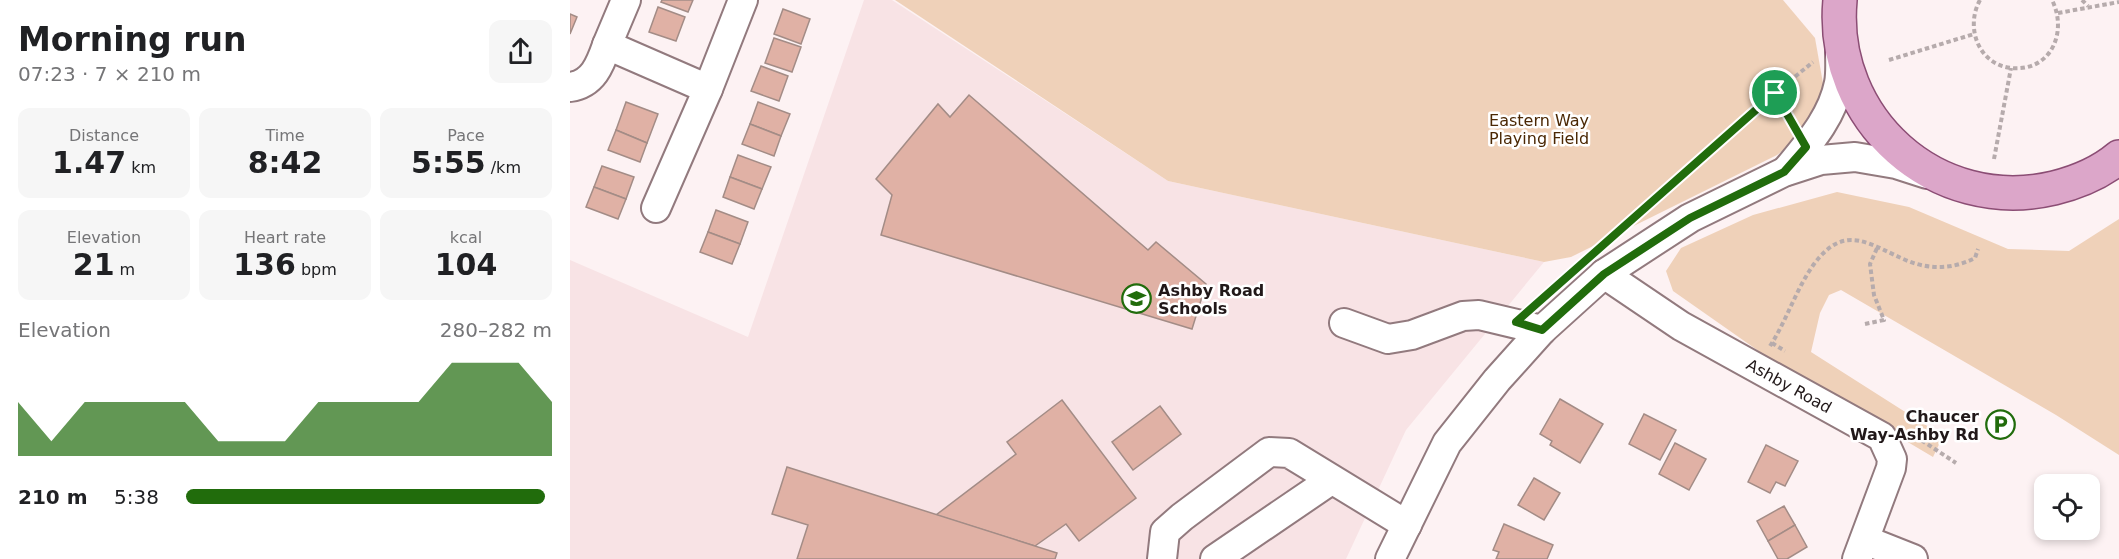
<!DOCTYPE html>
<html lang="en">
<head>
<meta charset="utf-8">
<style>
	body { margin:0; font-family:"DejaVu Sans",sans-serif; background:#f6f6f6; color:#202124; height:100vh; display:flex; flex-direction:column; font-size:22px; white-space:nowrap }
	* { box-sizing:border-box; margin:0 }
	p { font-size:20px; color:#757577 }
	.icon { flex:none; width:33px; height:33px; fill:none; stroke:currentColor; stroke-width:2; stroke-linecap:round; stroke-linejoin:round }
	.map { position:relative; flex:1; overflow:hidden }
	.details { display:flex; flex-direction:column; background:#fff; width:570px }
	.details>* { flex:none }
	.controls { position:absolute; left:1464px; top:474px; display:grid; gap:12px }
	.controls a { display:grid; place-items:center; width:66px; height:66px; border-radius:12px; background:#fff; box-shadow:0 3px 9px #0003; font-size:30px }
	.pin { position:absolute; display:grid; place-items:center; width:51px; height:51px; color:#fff; margin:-26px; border:3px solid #fff; border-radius:50%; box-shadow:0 2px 6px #0007 }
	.round { display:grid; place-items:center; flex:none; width:63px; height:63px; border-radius:12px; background:#f6f6f6 }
	.headline { display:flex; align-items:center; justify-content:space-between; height:102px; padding:0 18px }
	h1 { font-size:33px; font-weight:700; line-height:45px }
	.metrics { display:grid; grid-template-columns:repeat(3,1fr); gap:9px; height:102px; padding:6px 18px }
	.metrics div { display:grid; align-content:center; border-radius:12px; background:#f6f6f6; text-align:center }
	.metrics b { font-size:30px; font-weight:700 }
	.metrics small { font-size:16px; font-weight:400 }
	.metrics p { font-size:16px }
	.chart { height:168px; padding:12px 18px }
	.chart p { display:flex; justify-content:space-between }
	.chart svg { width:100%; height:108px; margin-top:6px; fill:#216c0c; opacity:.7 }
	ul { padding:0 18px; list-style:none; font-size:20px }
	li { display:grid; grid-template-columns:96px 72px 1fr; align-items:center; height:45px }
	li i { height:15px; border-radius:8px; background:#216c0c }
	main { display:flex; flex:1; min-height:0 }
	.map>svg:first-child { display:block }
	.built { fill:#f8e3e5 }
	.green { fill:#efd1b9 }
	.building { fill:#e0b1a5; stroke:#a38c86; stroke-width:1.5 }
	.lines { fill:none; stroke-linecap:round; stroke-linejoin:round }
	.minor-casing { stroke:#927a7e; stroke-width:32 }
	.major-casing { stroke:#8b4d74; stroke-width:36 }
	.path { stroke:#b6abac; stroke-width:4; stroke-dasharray:4.5 3; stroke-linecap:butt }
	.minor { stroke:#fff; stroke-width:28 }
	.major { stroke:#dca6c9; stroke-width:33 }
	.route-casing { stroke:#fff; stroke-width:12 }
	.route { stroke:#216c0c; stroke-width:8 }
	.labels { text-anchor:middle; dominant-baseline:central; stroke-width:5; stroke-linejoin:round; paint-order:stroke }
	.park-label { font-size:16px; fill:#4b2804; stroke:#fff }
	.poi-label { font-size:16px; font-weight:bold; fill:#211819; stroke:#fff; text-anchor:start }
	.street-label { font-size:16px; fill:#211819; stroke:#fff }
</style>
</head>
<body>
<main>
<section class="details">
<div class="headline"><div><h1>Morning run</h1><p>07:23 · 7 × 210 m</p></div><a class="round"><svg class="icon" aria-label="share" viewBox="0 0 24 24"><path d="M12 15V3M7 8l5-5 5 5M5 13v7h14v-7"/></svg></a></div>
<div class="metrics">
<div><p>Distance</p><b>1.47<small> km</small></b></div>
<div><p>Time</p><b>8:42</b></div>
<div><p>Pace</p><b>5:55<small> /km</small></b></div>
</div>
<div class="metrics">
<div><p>Elevation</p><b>21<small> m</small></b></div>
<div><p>Heart rate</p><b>136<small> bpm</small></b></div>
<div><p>kcal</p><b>104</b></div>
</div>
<div class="chart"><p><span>Elevation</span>280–282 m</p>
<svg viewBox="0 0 160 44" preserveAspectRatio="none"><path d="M0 44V22L10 38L20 22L30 22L40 22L50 22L60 38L70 38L80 38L90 22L100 22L110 22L120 22L130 6L140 6L150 6L160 22V44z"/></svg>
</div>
<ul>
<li><b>210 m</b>5:38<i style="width:98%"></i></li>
</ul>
</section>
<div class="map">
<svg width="1549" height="559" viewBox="0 0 1549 559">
	<rect width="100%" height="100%" fill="#fdf2f3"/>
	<path class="built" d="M294 0H322L598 181 974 262 836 430 776 559H0V260L178 337Z"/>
	<g class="green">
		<path d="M325 0H1213L1245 38 1254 89 1239 130 1207 155 1001 257 974 262 598 181Z"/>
		<path d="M1267 192 1339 207 1438 249 1499 251 1549 219V455L1486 415 1271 290 1259 295 1250 313 1241 352 1373 436 1363 457 1213 368 1103 291 1096 271 1111 248 1183 215Z"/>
	</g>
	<g class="building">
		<path d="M92 0H123L118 12 91 2Z"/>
		<path d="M88 7 115 17 106 41 79 32Z"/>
		<path d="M213 9 240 19 231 44 204 34Z"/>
		<path d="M0 14 7 17 0 34Z"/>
		<path d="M204 38 231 47 222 72 195 63Z"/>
		<path d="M191 66 218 76 209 101 181 91Z"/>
		<path d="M399 95 578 250 586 242 636 284 622 329 311 235 322 195 306 179 368 104 380 117Z"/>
		<path d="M56 102 88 114 77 143 46 130Z"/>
		<path d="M188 102 220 114 211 136 180 124Z"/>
		<path d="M180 124 211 136 204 156 172 144Z"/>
		<path d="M46 130 77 143 70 162 38 150Z"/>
		<path d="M168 155 201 167 192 189 160 177Z"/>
		<path d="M32 166 64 177 56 199 24 187Z"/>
		<path d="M160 177 192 189 184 209 153 197Z"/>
		<path d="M24 187 56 199 48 219 16 207Z"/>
		<path d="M146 210 178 222 170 244 138 232Z"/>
		<path d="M138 232 170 244 162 264 130 252Z"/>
		<path d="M990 399 1033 424 1010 463 980 445 982 441 970 434Z"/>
		<path d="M492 400 566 498 509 541 496 524 465 546 366 515 446 454 437 442Z"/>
		<path d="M590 406 611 434 563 470 542 442Z"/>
		<path d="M1074 414 1106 430 1090 460 1059 444Z"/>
		<path d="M1105 443 1136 459 1119 490 1089 474Z"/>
		<path d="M1196 445 1228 461 1215 486 1206 482 1200 493 1178 482Z"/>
		<path d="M217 467 487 553 485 559H227L238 525 202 514Z"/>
		<path d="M964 478 990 493 974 520 948 505Z"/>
		<path d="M1214 506 1225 525 1198 541 1187 521Z"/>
		<path d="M934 524 983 545 977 559H926L929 552 923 550Z"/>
		<path d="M1225 525 1237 547 1217 559H1208L1198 541Z"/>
	</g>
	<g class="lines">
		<defs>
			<g id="minor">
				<path d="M56 0 37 45 138 89 86 208"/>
				<path d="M0 87C23 84 30 65 37 45"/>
				<path d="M138 89 173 0"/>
				<path d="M1216 171C1238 144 1262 118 1269 83 1271 73 1270 61 1270 50"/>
				<path d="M1034 274 1111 326 1312 437 1322 459 1321 468 1287 559"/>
				<path d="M774 323 818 339 842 335 893 316 909 315 972 330"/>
				<path d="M1295 540 1343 559"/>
				<path d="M592 559 595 532 612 517 699 452 719 453 837 525"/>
				<path d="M645 559 761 480"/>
				<path d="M820 559 877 443 927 380 972 330 1034 274 1120 218 1214 172 1251 160 1285 157 1326 164 1357 174"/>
			</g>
			<path id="major" d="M1270 0C1259 119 1366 216 1484 188 1508 182 1530 173 1549 157"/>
		</defs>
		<use href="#minor" class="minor-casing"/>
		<use href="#major" class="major-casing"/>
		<g class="path">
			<path d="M1410 0C1395 27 1408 64 1441 68 1481 72 1498 32 1482 0"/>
			<path d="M1512 0 1518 6"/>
			<path d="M1488 13 1549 2"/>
			<path d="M1319 60 1404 34"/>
			<path d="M1221 123 1205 93 1243 62"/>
			<path d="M1424 159 1441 68"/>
			<path d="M1050 230 1205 93"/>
			<path d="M1295 324 1314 320 1304 295 1300 264 1308 246"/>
			<path d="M1202 343 1215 351"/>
			<path d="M1200 346C1217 320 1226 289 1244 264 1276 221 1301 246 1338 261 1361 270 1383 269 1405 258L1408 249"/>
			<path d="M1339 432 1386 463"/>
		</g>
		<use href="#minor" class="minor"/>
		<use href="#major" class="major"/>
	</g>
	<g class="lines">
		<defs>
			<path id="route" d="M1205 93 1236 147 1214 172 1120 218 1034 274 972 330 946 322Z"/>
		</defs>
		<use href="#route" class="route-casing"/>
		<use href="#route" class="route"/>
	</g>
	<defs>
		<symbol id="school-ring" viewBox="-11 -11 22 22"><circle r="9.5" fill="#fff" stroke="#216c0c" stroke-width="1.5"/><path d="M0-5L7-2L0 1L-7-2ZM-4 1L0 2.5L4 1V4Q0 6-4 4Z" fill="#216c0c"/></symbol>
		<symbol id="parking-ring" viewBox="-11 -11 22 22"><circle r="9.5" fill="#fff" stroke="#216c0c" stroke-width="1.5"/><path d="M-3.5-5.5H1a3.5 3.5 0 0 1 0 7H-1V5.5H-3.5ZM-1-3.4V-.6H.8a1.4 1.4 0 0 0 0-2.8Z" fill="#216c0c"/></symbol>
	</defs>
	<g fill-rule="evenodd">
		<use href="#school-ring" x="550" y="282" width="33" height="33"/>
		<use href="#parking-ring" x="1414" y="408" width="33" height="33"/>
	</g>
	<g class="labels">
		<g class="park-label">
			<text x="969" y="120">Eastern Way<tspan x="969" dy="18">Playing Field</tspan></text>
		</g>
		<g class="poi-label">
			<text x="588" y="290">Ashby Road<tspan x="588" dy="18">Schools</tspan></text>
			<text x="1409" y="416" text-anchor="end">Chaucer<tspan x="1409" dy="18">Way-Ashby Rd</tspan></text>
		</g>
		<g class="street-label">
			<text transform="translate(1219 386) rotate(29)">Ashby Road</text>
		</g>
	</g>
</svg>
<div class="controls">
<a><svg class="icon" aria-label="locate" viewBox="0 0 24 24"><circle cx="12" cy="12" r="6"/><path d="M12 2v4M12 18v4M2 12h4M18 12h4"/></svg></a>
</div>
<div class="pin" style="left:1205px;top:93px;background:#1e9e55"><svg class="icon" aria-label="arrive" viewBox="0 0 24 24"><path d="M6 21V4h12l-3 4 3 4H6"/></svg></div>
</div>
</main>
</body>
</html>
